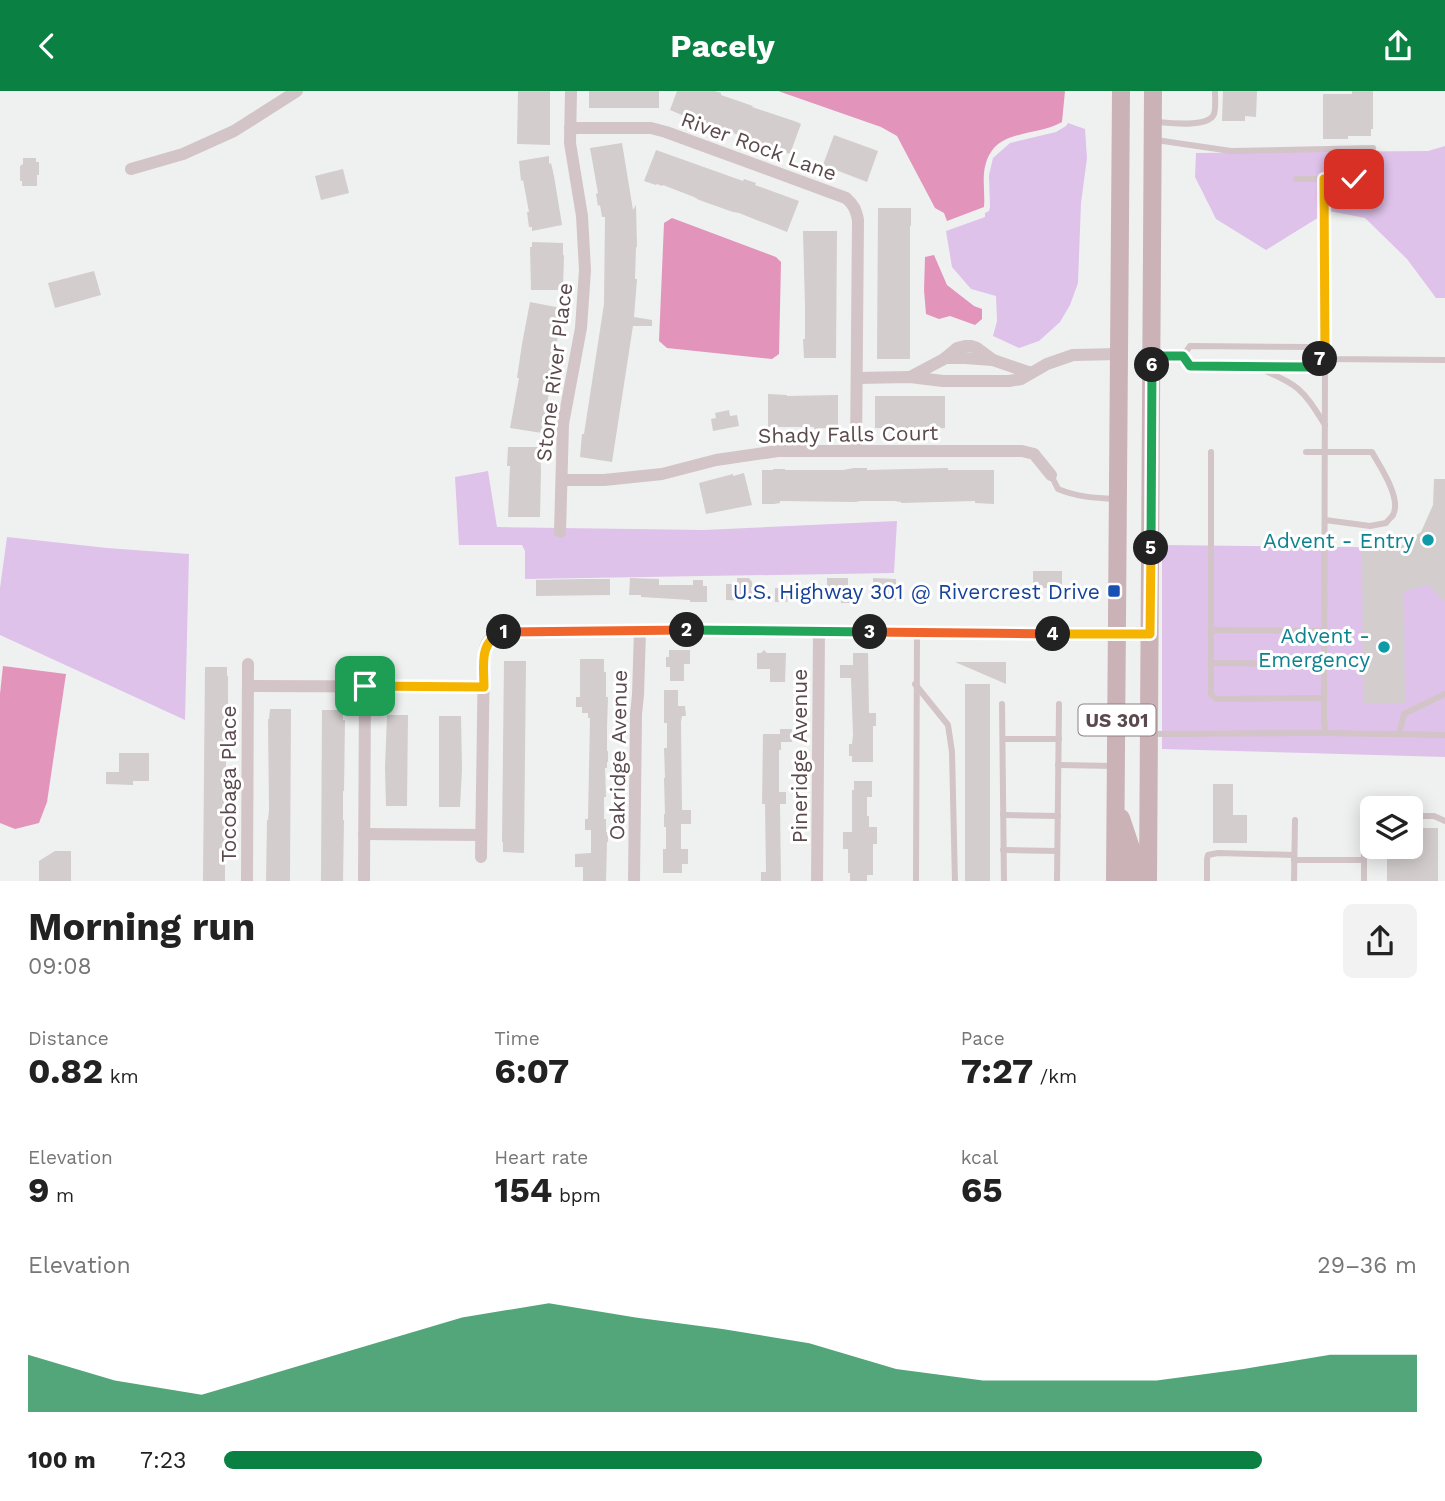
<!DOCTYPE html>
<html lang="en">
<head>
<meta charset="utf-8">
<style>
	body { margin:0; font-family:"Work Sans",sans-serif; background:#f2f2f2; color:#222; height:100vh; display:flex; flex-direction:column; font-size:26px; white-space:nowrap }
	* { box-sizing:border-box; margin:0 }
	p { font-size:23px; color:#767676 }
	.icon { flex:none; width:38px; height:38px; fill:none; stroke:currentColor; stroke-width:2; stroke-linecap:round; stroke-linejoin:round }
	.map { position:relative; height:790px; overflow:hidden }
	.drawer { display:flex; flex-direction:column; background:#fff; flex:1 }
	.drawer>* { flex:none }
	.controls { position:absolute; left:1360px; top:705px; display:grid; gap:14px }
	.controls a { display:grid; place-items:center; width:63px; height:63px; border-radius:10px; background:#fff; box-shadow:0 4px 18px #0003; font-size:35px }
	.pin { position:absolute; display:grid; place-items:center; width:60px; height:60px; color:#fff; margin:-30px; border-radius:14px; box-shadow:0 4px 10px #0006 }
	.km { position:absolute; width:35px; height:35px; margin:-18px; border-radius:50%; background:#222; color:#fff; font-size:19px; line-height:35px; text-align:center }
	.round { display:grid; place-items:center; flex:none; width:74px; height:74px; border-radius:10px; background:#f2f2f2 }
	.summary { display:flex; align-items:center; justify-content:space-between; height:119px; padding:0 28px }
	h1 { font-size:38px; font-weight:700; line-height:52px }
	.figures { display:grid; grid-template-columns:repeat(3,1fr); gap:10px; height:119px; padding:7px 28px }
	.figures div { display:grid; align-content:center }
	.figures b { font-size:35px; font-weight:700 }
	.figures small { font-size:19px; font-weight:400 }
	.figures p { font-size:19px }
	.chart { height:196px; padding:14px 28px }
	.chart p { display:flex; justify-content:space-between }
	.chart svg { width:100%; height:126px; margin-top:7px; fill:#0b8043; opacity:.7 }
	ul { padding:0 28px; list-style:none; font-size:23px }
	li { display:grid; grid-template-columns:112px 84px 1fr; align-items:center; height:52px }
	li i { height:18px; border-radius:9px; background:#0b8043 }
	header { display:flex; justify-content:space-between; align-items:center; height:91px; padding:0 28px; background:#0b8043; color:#fff; font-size:32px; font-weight:700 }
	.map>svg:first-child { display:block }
	.green { fill:#dec2ea }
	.water { fill:#e394ba }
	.building { fill:#d3cdcd }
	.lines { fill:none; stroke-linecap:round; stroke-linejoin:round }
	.service { stroke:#d2c4c7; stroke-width:6 }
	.minor { stroke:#d2c4c7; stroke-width:12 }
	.primary { stroke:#cbb2b7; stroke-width:18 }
	.split-1-casing { stroke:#fff; stroke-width:14 }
	.split-2-casing { stroke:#fff; stroke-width:14 }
	.split-3-casing { stroke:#fff; stroke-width:14 }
	.split-4-casing { stroke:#fff; stroke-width:14 }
	.split-5-casing { stroke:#fff; stroke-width:14 }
	.split-6-casing { stroke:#fff; stroke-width:14 }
	.split-7-casing { stroke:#fff; stroke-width:14 }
	.split-8-casing { stroke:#fff; stroke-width:14 }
	.split-1 { stroke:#f5b400; stroke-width:9 }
	.split-2 { stroke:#f0652b; stroke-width:9 }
	.split-3 { stroke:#22a559; stroke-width:9 }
	.split-4 { stroke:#f0652b; stroke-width:9 }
	.split-5 { stroke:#f5b400; stroke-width:9 }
	.split-6 { stroke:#22a559; stroke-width:9 }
	.split-7 { stroke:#22a559; stroke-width:9 }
	.split-8 { stroke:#f5b400; stroke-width:9 }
	.culture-dot { fill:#0f9aa8; stroke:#fff; stroke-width:2.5 }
	.transit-dot { fill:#1a4fb4; stroke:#fff; stroke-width:2.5 }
	.labels { text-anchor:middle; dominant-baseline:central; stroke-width:6; stroke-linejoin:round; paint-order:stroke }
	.shield { fill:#fff; stroke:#8c8082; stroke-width:2 }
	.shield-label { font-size:19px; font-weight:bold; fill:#5a494d }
	.street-label { font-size:21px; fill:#5a494d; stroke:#fff }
	.culture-label { font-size:21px; fill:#0d838f; stroke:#fff; text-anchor:end }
	.transit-label { font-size:21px; fill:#164399; stroke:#fff; text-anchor:end }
</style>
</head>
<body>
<header><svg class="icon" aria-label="back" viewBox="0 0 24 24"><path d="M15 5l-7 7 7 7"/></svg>Pacely<svg class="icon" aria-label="share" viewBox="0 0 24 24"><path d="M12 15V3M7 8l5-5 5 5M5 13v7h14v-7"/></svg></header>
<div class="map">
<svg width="1445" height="791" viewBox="0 0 1445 791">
	<rect width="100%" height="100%" fill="#eff1f0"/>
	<g class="green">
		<path d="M1068 32 1085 38 1087 67 1081 112 1078 192 1070 214 1060 231 1039 250 1019 257 993 245 997 230 996 205 971 198 952 176 946 140 985 126V122L989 120 990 116 989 84 993 67 1010 52 1056 41 1066 35Z"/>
		<path d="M1445 55V207H1436L1407 168 1365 127 1329 120 1266 159 1216 128 1195 86 1196 62 1428 60Z"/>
		<path d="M488 380 497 436 704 439 897 430 894 482 525 488V460L522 454H459L455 386Z"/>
		<path d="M7 446 107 457 189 463 185 629 0 544V497Z"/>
		<path d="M1162 454 1445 457V666L1162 658Z"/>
	</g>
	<g class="water">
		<path d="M778 0H1065L1062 31C1032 48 990 35 984 82 983 93 985 105 984 116L947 130 944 122 935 117 897 45 881 36Z"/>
		<path d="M672 127 776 166 781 171 779 263 772 268 667 257 659 250 664 132Z"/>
		<path d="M934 164 947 194 974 215 982 218V228L975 234 950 225 939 228 926 223 924 199 925 166Z"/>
		<path d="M3 575 66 583 47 711 39 732 15 738 0 732V603Z"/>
	</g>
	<g class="building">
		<path d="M518 0H550V54L517 53Z"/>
		<rect x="589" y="0" width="70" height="17"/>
		<path d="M677 0H715L721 2V4L753 15 752 16 797 31 801 33 790 63 703 31V33L670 19Z"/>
		<path d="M1223 0H1257L1256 26 1245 25V30H1222Z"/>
		<path d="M1352 0H1373V38H1371V45H1348V48H1323V3H1352Z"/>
		<path d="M834 44 878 60 867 91 823 74Z"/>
		<path d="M622 52 633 119 636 114 637 156H636L635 188H637L634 226 652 229V235H633L612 371 580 366 582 343H584L604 213 605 126H602L600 114 598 115 596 103 598 102 590 57Z"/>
		<path d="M656 59 743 90 744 88 756 92 755 94 799 110 787 141 739 122 733 121 699 109 694 106 663 94 662 95 657 93 656 94 644 90Z"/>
		<path d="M549 65V73L551 72 554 85 562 134 532 140V136H529L527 121H529L523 89 521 90 519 70Z"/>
		<path d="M23 67H36V71H39V84H37V95H22V90H20V75L23 73Z"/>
		<path d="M343 78 349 102 321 109 315 85Z"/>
		<path d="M878 117H911V135H910V268H877Z"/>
		<path d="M803 140H837L836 267H804L803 248H805V216Z"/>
		<path d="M532 151 563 152V164H564L563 199H531L530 156H532Z"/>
		<path d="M94 180 101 204 55 217 48 192Z"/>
		<path d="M530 211 561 217 559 229H561L557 251 556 250 551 284H552L542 342 510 337 519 287H517L522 253Z"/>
		<path d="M768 303 787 304V305L838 304V336L814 338V336H768Z"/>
		<path d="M875 305H945V337L934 338 875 337Z"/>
		<path d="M729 319 730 325 737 324 739 335 713 340 711 328 716 327 715 322Z"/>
		<path d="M508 356H540L541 380 540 426H508L510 375H507Z"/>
		<path d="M854 377H867V379L948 377V379H994V413L975 412V410L901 412V411L894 410H861L855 411 780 410V412L774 413H762V379H773V378H785V379H843Z"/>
		<path d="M744 382 752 414 706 423 699 392 733 383V385Z"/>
		<path d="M1434 388H1445V511L1429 494 1404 500 1405 612H1363L1362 456H1400L1421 441 1433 414Z"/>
		<path d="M1033 480H1062V494H1060V497H1042V494H1033Z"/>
		<path d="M630 487 659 488V494H693V489H703V495H707V511H690V509L641 506V504H629Z"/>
		<path d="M737 487H749L752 491 753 510 726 509V493H737Z"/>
		<path d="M827 487H848V500H854V512H841V507H827Z"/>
		<path d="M873 487 896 488V509H877V507H873Z"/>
		<path d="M582 488H610V504L536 505V489Z"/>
		<path d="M775 497H802V510L775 511Z"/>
		<path d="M669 559H690V573H684V590H670V576H666V566H669Z"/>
		<path d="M764 559 767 562H786L785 591H770V578H757V562H761Z"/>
		<path d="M853 562H868L869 622H876V635H873V671H852V665H849V653H852L853 644 851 587H840V574H853Z"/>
		<path d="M580 568H604V581H606V606H608L607 637V660H608V671H607V677H605L606 706H604V728H606V741H608V751H607L606 790H583V776H575V763L591 762V739H585V728H588L590 627H588V622H582V616H576V606H580Z"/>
		<path d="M504 570H526L524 762 503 761V751H502Z"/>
		<path d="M955 571H1006V593Z"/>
		<path d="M205 576H227V585H228V658H226V686H228L227 759H225V790H203Z"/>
		<rect x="965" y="593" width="25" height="197"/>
		<path d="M664 599H678V615H685L686 625H682L681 631 682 719H691V733H681V758H688V773H682V782H663V758H666V736H664V723H665L664 687H665L664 657H667V632H664Z"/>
		<path d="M270 618H291L290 790H266L267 729H268L269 719 268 628H269Z"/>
		<path d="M322 619H343V629H345L344 700H343V729H344L343 790H321Z"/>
		<path d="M387 624H408L407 715H386L385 677Z"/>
		<path d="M439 625H461L462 678 460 716H439Z"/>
		<path d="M780 638H792V651H781V659H779V701H786V713H780L781 790H761V781H766L765 713H762L763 643H780Z"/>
		<path d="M119 662H149V690H133V694L106 693V681H119Z"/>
		<path d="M854 690H872V706H867V725H869V736H877V753H873V784H867V790H850V782H848V758H843V741H852V699H854Z"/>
		<path d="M1213 693H1233V724H1247V752H1213Z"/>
		<path d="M1410 737H1438V790H1387V756H1410Z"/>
		<path d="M55 760H71V790H39V770Z"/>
	</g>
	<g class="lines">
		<g class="service">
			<path d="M1156 31C1169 32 1209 37 1214 23 1216 17 1215 7 1215 0"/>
			<path d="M1156 49 1231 60 1373 57"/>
			<path d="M1296 88H1324"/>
			<path d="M1354 88H1324L1325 268 1445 269"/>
			<path d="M1153 265H1183"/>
			<path d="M1258 277C1298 293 1303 298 1325 334"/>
			<path d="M1211 361V603L1216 608 1324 607"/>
			<path d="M1306 361H1372C1380 376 1402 407 1393 424 1391 427 1388 429 1386 432L1370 435 1325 429"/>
			<path d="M1051 384 1058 398C1077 406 1095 407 1116 408"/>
			<path d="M1211 539 1324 540"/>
			<path d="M1211 572 1324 573"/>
			<path d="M915 593 948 634 952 661 955 791"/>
			<path d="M1002 613 1004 791"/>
			<path d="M1325 642 1445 644"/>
			<path d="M1151 643 1325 642 1324 629 1325 268H1317L1310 256 1190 255 1183 265 1190 275 1310 276 1317 268"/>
			<path d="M1399 643 1404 623 1445 603"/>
			<path d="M1003 648H1059"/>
			<path d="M1058 674 1114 675"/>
			<path d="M1003 724 1058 725"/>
			<path d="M1410 725H1434L1445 730"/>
			<path d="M1003 759 1057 760"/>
			<path d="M1294 769H1364"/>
			<path d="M916 791 917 542"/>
			<path d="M1057 791 1059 613"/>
			<path d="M1207 791V768L1208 764 1218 762 1294 764"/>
			<path d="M1294 791 1295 729"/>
			<path d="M1364 791V725H1372"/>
		</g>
		<g class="minor">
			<path d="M570 37H651L666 41 846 107C854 114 856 119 858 129L856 360"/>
			<path d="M131 78 183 63 234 40 297 0"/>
			<path d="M945 267H965L993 269"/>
			<path d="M910 286 944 268 957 257 965 255H971L977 257 993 269 1031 282"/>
			<path d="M857 287 910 286 943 290H1009L1021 288 1047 273 1073 264 1119 263"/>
			<path d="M562 389H604L662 383 716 369 778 360H1022L1034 363 1051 384"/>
			<path d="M560 441 563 333 581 237 585 179 582 125 570 52 571 0"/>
			<path d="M248 595 484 596"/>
			<path d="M364 743 481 744"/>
			<path d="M481 766 484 562C485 550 493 544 503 541L640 539 1117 543"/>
			<path d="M247 791 248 573"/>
			<path d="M364 791 365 595"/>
			<path d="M634 791 636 623 638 604 640 539"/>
			<path d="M817 791 819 541"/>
		</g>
		<g class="primary">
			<path d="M1121 727 1131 757V791"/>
			<path d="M1115 791 1121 0"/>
			<path d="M1148 791 1153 0"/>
		</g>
	</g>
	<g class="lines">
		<defs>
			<path id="split-1" d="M365 595 484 596C484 574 478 550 504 541"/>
			<path id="split-2" d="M504 541 687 539"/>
			<path id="split-3" d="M687 539 870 541"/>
			<path id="split-4" d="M870 541 1053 543"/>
			<path id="split-5" d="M1053 543H1150L1151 457"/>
			<path id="split-6" d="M1151 457 1152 274"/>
			<path id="split-7" d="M1152 274V265H1183L1190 275 1310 276 1317 268H1320"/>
			<path id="split-8" d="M1320 268H1325L1324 88H1354"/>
		</defs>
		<use href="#split-1" class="split-1-casing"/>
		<use href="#split-2" class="split-2-casing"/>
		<use href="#split-3" class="split-3-casing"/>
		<use href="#split-4" class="split-4-casing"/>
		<use href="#split-5" class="split-5-casing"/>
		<use href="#split-6" class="split-6-casing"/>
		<use href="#split-7" class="split-7-casing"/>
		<use href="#split-8" class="split-8-casing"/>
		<use href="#split-1" class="split-1"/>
		<use href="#split-2" class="split-2"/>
		<use href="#split-3" class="split-3"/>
		<use href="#split-4" class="split-4"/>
		<use href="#split-5" class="split-5"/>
		<use href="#split-6" class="split-6"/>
		<use href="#split-7" class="split-7"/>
		<use href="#split-8" class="split-8"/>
	</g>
	<g class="culture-dot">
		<circle cx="1428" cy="449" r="7"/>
		<circle cx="1384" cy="556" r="7"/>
	</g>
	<rect class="transit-dot" x="1107" y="493" width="14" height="14" rx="3.5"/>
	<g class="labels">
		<rect class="shield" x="1078.5" y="613.5" width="77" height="31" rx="5"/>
		<g class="shield-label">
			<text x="1117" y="629">US 301</text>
		</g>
		<g class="street-label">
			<text transform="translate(759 55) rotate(20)">River Rock Lane</text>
			<text transform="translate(554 281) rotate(-83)">Stone River Place</text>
			<text transform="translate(848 343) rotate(-1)">Shady Falls Court</text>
			<text transform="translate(618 664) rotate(-89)">Oakridge Avenue</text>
			<text transform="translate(799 665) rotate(-90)">Pineridge Avenue</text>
			<text transform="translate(228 693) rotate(-90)">Tocobaga Place</text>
		</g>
		<g class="culture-label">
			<text x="1414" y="449">Advent - Entry</text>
			<text x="1370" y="544">Advent -<tspan x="1370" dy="24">Emergency</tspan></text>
		</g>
		<g class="transit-label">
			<text x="1100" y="500">U.S. Highway 301 @ Rivercrest Drive</text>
		</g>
	</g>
</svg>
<div class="controls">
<a><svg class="icon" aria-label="layers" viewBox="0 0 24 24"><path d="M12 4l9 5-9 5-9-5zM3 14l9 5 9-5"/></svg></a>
</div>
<div class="pin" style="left:365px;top:595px;background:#1e9e55"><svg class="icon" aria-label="arrive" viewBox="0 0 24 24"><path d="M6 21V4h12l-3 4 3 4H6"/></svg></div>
<div class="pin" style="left:1354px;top:88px;background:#d93025"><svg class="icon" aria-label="check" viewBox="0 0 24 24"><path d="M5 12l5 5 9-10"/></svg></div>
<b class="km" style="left:504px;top:541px">1</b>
<b class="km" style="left:687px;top:539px">2</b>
<b class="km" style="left:870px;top:541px">3</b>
<b class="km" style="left:1053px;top:543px">4</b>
<b class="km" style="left:1151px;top:457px">5</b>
<b class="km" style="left:1152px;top:274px">6</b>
<b class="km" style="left:1320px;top:268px">7</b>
</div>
<section class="drawer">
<div class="summary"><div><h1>Morning run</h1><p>09:08</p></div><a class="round"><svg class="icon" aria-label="share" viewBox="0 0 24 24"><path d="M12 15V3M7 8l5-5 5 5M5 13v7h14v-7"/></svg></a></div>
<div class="figures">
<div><p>Distance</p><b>0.82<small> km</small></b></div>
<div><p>Time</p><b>6:07</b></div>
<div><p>Pace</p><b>7:27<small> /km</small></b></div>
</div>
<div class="figures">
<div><p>Elevation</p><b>9<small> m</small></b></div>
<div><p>Heart rate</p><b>154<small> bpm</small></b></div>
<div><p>kcal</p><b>65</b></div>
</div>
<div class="chart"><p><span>Elevation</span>29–36 m</p>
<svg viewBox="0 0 160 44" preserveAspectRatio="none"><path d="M0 44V24L10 33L20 38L30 29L40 20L50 11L60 6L70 11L80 15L90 20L100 29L110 33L120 33L130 33L140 29L150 24L160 24V44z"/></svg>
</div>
<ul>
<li><b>100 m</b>7:23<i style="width:87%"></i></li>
</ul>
</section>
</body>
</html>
